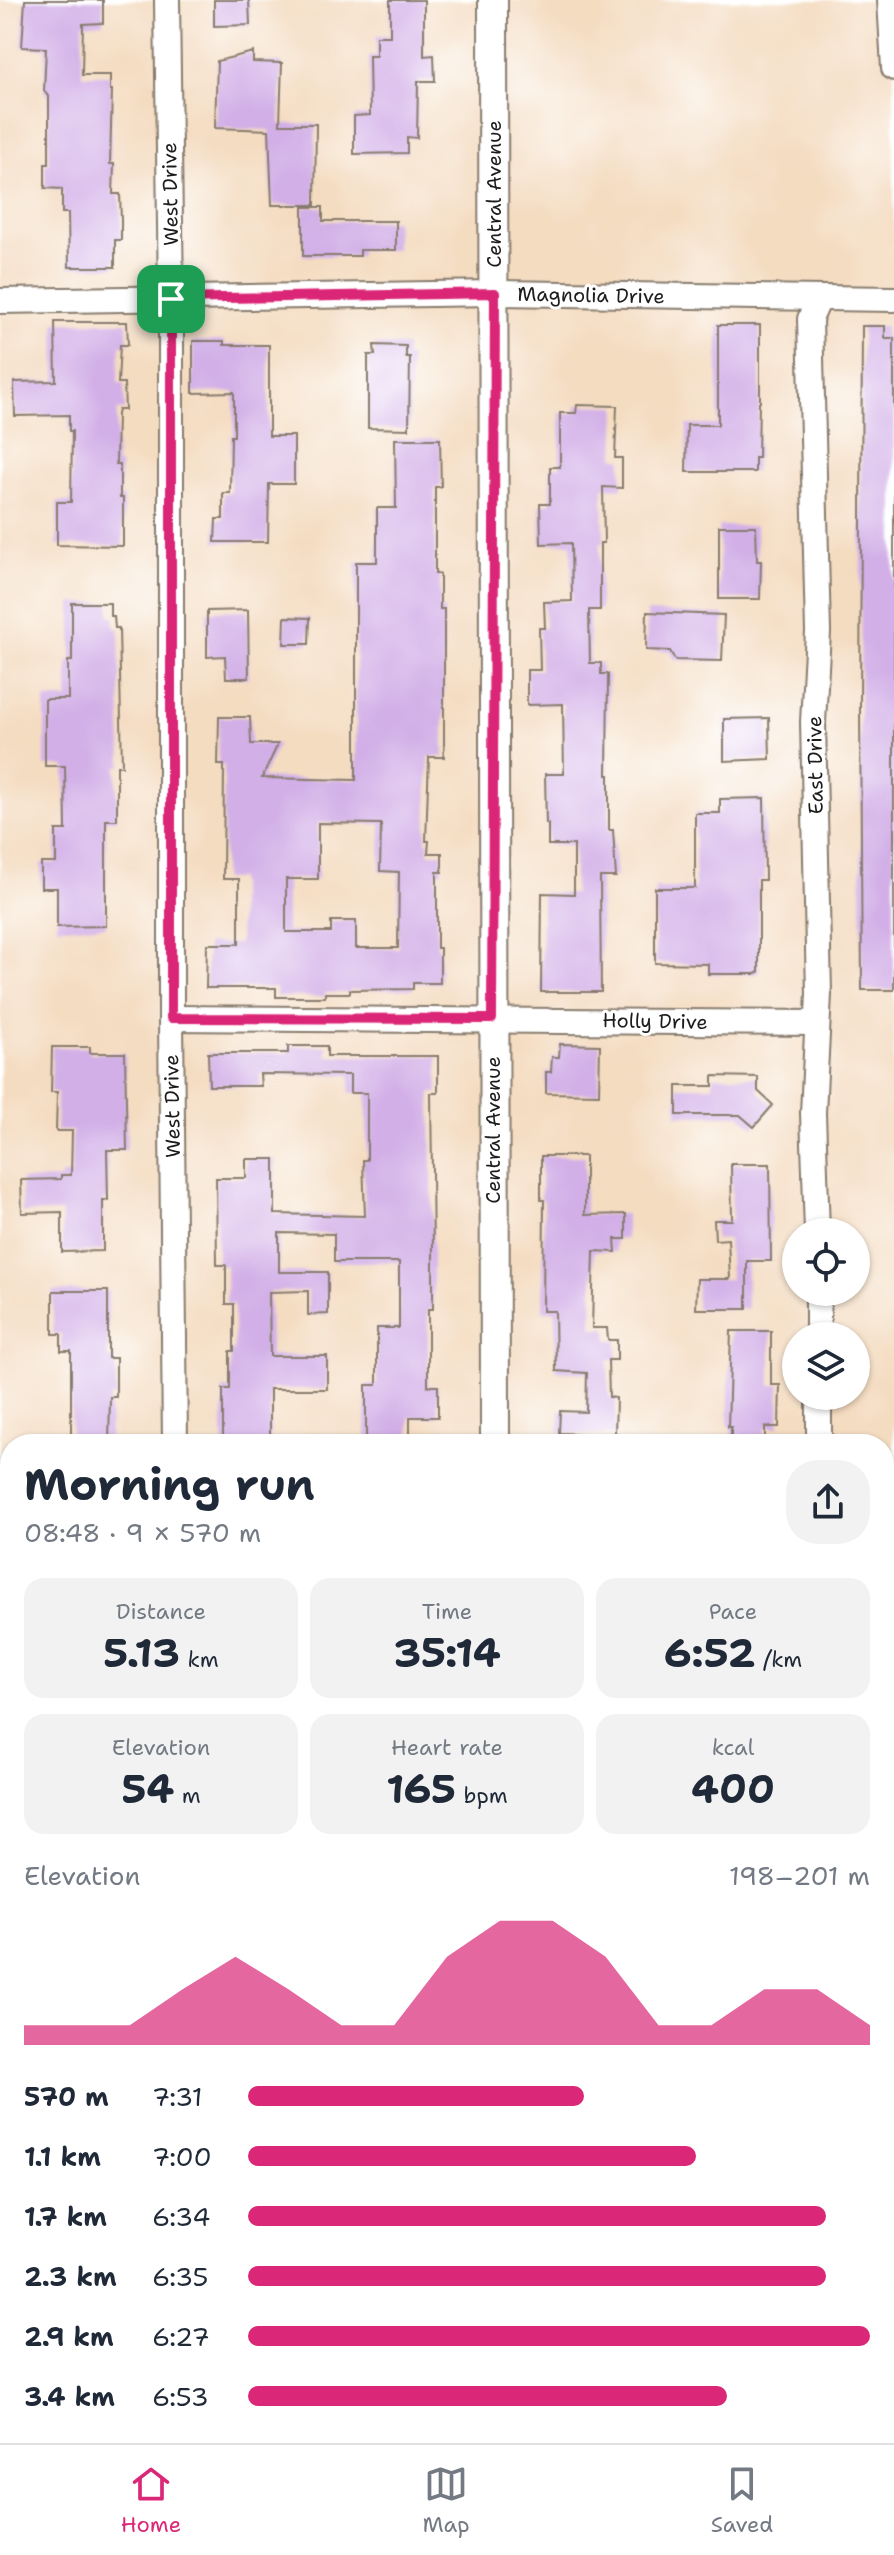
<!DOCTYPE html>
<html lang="en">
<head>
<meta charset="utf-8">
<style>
	body { margin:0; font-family:"Shantell Sans",sans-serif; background:#f2f2f3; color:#1f2937; height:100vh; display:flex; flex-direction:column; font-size:30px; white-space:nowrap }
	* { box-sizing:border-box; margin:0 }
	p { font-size:26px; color:#747a83 }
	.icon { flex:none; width:44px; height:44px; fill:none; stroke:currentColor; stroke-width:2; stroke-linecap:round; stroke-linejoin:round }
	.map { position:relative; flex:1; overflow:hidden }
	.panel { position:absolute; left:0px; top:1434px; width:894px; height:1010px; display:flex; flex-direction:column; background:#fff; border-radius:32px 32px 0 0; box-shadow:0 2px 6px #0004 }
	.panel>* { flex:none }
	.buttons { position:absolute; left:782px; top:1218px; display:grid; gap:16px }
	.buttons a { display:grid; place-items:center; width:88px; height:88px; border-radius:50%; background:#fff; box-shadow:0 2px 6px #0004; font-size:40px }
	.pin { position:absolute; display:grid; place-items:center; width:68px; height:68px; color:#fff; margin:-34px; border-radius:16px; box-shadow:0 4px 12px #0006 }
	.round { display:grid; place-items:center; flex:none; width:84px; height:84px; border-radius:32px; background:#f2f2f3 }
	.summary { display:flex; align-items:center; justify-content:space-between; height:136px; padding:0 24px }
	h1 { font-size:44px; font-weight:700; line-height:60px }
	.metrics { display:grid; grid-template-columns:repeat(3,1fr); gap:12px; height:136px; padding:8px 24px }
	.metrics div { display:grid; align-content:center; border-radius:20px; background:#f2f2f3; text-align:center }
	.metrics b { font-size:40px; font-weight:700 }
	.metrics small { font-size:22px; font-weight:400 }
	.metrics p { font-size:22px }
	.chart { height:224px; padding:16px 24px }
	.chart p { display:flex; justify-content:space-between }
	.chart svg { width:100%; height:144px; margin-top:8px; fill:#db2777; opacity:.7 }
	ul { padding:0 24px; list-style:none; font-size:26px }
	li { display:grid; grid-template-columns:128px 96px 1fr; align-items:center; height:60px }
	li i { height:20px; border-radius:10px; background:#db2777 }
	.tab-bar { display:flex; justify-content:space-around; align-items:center; height:112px; border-top:2px solid #e0e1e3; background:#fff; font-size:22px; color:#747a83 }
	.tab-bar a { display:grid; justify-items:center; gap:4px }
	.tab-bar .current { color:#db2777 }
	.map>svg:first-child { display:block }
	.building { fill:#d2afe7; fill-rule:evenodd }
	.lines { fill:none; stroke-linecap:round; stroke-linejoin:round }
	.minor-casing { stroke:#887c6e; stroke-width:28 }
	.tertiary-casing { stroke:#887c6e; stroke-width:32 }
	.primary-casing { stroke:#887c6e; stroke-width:40 }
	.minor { stroke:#fff; stroke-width:24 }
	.tertiary { stroke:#fff; stroke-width:28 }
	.primary { stroke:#ecc669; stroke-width:36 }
	.route-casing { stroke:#fff; stroke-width:16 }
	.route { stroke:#db2777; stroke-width:10 }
	.labels { text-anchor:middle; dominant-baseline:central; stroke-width:6; stroke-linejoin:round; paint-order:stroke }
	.street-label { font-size:20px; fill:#1c1c1c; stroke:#fff }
</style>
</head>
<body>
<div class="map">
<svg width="894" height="2443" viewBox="0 0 894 2443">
	<rect width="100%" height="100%" fill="#fff"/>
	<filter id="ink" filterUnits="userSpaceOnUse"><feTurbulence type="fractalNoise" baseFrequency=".0125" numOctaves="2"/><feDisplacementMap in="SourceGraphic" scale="16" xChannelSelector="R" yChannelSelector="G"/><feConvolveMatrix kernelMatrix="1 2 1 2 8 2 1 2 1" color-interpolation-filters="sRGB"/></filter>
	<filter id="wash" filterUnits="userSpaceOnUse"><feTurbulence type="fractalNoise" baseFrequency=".006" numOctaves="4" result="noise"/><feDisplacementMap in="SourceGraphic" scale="32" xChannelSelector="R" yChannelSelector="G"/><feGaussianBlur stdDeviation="1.8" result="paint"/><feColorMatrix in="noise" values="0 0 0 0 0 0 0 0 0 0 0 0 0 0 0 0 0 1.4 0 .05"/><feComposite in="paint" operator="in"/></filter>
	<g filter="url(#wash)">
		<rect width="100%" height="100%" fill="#f4dcc1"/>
		<g id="blocks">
			<g class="building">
				<path d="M25 0H103V23L83 24 82 75H110V90H112L110 164H114L113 194H120L121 220V240H115V267H69L68 213H62V189L45 188V164H49V97L44 91 46 48 22 47Z"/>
				<path d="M214 0H249L250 25 214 26Z"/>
				<path d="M390 0H424V56L434 55 435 81H418L417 138 407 137V153L354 154V116L370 115 369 56H376V36H390Z"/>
				<path d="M253 52V62L282 63 280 124H316L315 205H272L269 130 215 128 217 61Z"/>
				<path d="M303 207H323V221H396V250H360V256H303Z"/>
				<path d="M55 322H127L128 345H120L118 383H124L125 410H118L117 414 116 464H120V498H123V546L57 545V502H71L72 431H69V415L15 416 14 382 56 381Z"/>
				<path d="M718 325H760V402H759L758 458H755V472H686L687 425H718Z"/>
				<path d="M862 326H885V338H894V990H862L860 708Z"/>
				<path d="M193 341H224V345H269V436H294V484H269L268 542H215L216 519H223V493H230L231 436H234V392L193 393Z"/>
				<path d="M374 345 406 346V357H410L409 429 368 428V355H375Z"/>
				<path d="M577 405 617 406 615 458H622V488L603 487 604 543H600V610H589L590 663H601V674H608L607 775H609V830H613L616 877H600L601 992H541L542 893 574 894V845H548V824H546L545 774H564L563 704 527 705V670H540L539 628H545L544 602 572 601 571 543 541 544 540 504H550V467H560V413H576Z"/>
				<path d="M395 439H440L441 487H435V574H440V609H444V757H429L426 841H429L428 853H442V872H437V948H440V983H413V989L350 990V993H325V997H276V988H206L207 944H239V879H223L224 765H218L219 717H250L251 744H278L262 778 356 780V562H377V508H396ZM318 823 381 824 380 871 399 872 398 948H356V921H331V932H286V879H318Z"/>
				<path d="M719 526H756L757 561H761L760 599H719Z"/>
				<path d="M72 603H110V616H114L115 628H119L122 766H117V820H106V926L57 927V888H41V863H56V830H66L65 766H45V699H68V661H72Z"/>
				<path d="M248 610 249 678H226L225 656 207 657V611Z"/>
				<path d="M647 612 724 615 722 661 675 660 670 651 646 650Z"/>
				<path d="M285 617 310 618 309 644H284Z"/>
				<path d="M769 718 770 759 724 761V719Z"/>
				<path d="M764 798 765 880H759V972L755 974H708V964L655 963V888H695V813H720V799Z"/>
				<path d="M560 1044 600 1045 599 1094 546 1093V1072H551L552 1057H559Z"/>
				<path d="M288 1046H327V1056H438V1093H431L433 1253V1309H428V1386H438V1417H410V1444H366V1385H377V1328H399V1262H334V1234L279 1233V1272H328V1314L308 1315V1291L269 1292 270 1356H327V1389H270V1444H223V1389H230V1351H234V1304H226V1265H217L216 1178H246V1159H275V1214L365 1216 363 1160H367V1093H350V1075L260 1074 261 1086H209L208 1053H288Z"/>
				<path d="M52 1047H90V1053H125L127 1150H107L108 1200H103V1251L62 1252V1212L22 1213 21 1180 61 1179V1175H71L72 1131H56L57 1092H51Z"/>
				<path d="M713 1076 758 1077V1091L773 1105 754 1127 740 1115H677V1086H713Z"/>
				<path d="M541 1156H585V1215L626 1214V1239H615L616 1252 594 1251 592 1328H607L608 1340H617V1360H608L609 1397 616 1398 615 1435 559 1433 560 1411 586 1412 587 1373 556 1371 555 1311H543L544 1200H541Z"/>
				<path d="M731 1164H770L771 1261H747V1309H696L697 1279H730L728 1239 715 1240 714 1220H732Z"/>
				<path d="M53 1291H108V1358H116V1397H110L109 1444H71V1351H61V1334H53Z"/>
				<path d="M731 1331H771V1385H780L779 1427H765V1444H731V1427H728Z"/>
			</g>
		</g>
	</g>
	<g filter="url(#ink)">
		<use href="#blocks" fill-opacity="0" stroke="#887c6e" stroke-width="2"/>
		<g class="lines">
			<defs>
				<g id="minor">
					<path d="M167 0 171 299V1018L175 1444"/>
					<path d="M890 0 894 68"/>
					<path d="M0 301 495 293 894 299"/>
					<path d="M171 1018 817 1023"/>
					<path d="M817 1232 813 1113 819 994 813 722 818 632 810 319 819 299"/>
					<path d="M818 1292V1336"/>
					<path d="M819 1396V1444"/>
					<path d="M884 1742 894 1743"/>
				</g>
				<path id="tertiary" d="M493 0C496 481 492 963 495 1444"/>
				<g id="primary">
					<path d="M884 2432 894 2431"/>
					<path d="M149 2443 820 2437 859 2434"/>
				</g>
			</defs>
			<use href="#minor" class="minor-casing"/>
			<use href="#tertiary" class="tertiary-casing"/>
			<use href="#primary" class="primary-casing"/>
			<use href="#minor" class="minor"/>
			<use href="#tertiary" class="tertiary"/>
			<use href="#primary" class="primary"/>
		</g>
	</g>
	<g class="lines" filter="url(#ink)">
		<defs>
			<path id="route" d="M495 293 492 1019 171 1018V299Z"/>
		</defs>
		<use href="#route" class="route-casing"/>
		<use href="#route" class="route"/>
	</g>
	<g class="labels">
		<g class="street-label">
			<text transform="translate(170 194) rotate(-91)">West Drive</text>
			<text transform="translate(494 194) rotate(-90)">Central Avenue</text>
			<text transform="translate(591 295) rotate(1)">Magnolia Drive</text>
			<text transform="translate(815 765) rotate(-91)">East Drive</text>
			<text transform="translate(655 1021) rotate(1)">Holly Drive</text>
			<text transform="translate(172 1106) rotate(-91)">West Drive</text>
			<text transform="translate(493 1130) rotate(-90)">Central Avenue</text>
		</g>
	</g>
</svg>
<div class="buttons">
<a><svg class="icon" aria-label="locate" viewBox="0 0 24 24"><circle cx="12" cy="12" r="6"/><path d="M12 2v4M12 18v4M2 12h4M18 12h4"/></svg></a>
<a><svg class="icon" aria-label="layers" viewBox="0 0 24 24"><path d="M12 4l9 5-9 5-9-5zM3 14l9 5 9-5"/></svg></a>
</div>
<div class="pin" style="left:171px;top:299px;background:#1e9e55"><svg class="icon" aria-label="arrive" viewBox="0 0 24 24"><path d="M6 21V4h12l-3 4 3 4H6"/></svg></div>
<section class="panel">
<div class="summary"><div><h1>Morning run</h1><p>08:48 · 9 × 570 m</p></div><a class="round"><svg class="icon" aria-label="share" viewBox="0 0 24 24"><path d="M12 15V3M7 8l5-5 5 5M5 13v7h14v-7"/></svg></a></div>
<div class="metrics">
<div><p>Distance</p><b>5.13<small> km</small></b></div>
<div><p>Time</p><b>35:14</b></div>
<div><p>Pace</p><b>6:52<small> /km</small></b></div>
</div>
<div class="metrics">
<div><p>Elevation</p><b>54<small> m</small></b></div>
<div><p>Heart rate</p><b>165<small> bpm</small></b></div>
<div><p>kcal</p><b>400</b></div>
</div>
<div class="chart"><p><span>Elevation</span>198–201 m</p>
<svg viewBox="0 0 160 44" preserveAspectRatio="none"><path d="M0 44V38L10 38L20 38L30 27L40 17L50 27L60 38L70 38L80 17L90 6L100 6L110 17L120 38L130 38L140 27L150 27L160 38V44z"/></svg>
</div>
<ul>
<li><b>570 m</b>7:31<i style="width:54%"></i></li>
<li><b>1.1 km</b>7:00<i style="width:72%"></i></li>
<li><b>1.7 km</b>6:34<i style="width:93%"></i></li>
<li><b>2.3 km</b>6:35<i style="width:93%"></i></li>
<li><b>2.9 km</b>6:27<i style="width:100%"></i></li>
<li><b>3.4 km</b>6:53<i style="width:77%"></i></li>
</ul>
</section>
</div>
<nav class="tab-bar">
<a class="current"><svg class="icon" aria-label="home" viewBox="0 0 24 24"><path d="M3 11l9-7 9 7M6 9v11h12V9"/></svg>Home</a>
<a><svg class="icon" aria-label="map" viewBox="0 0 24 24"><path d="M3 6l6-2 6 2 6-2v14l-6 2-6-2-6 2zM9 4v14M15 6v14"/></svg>Map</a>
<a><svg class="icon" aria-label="saved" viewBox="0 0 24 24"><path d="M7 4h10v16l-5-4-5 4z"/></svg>Saved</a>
</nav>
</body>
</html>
